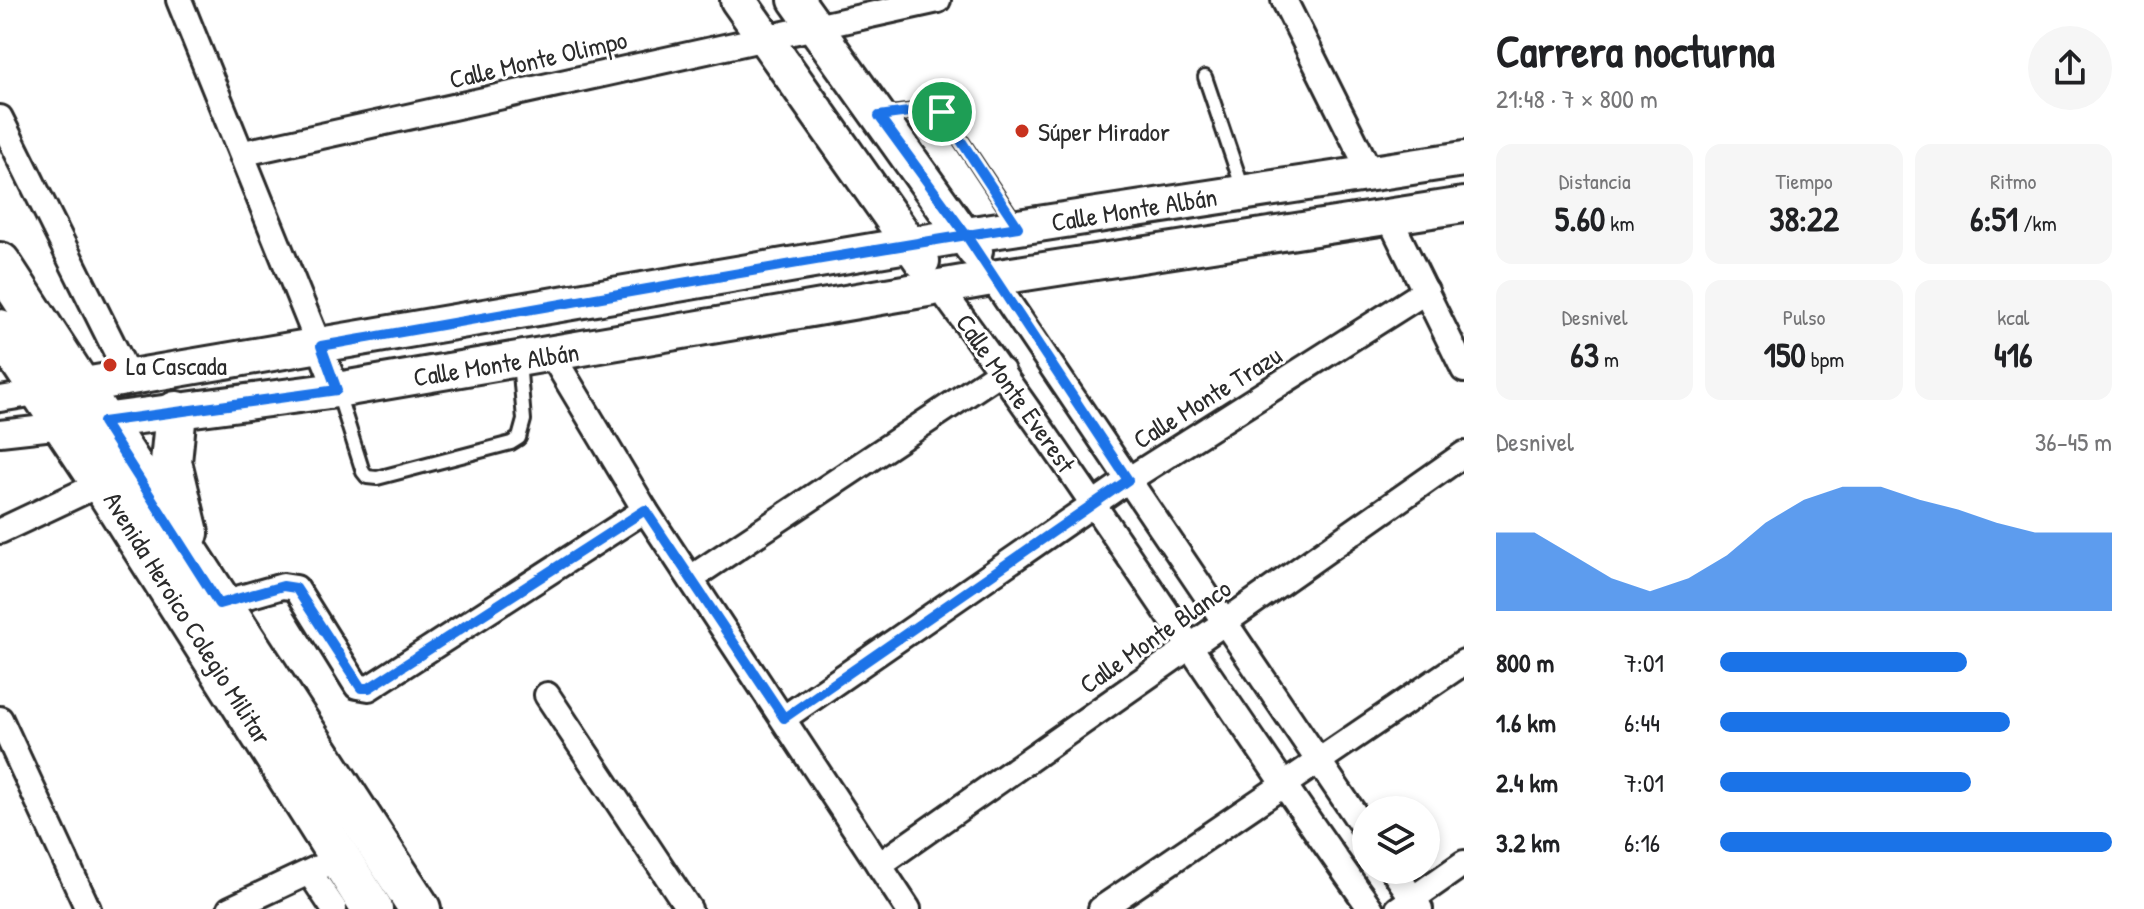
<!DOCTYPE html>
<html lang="es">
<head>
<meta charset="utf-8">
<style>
	body { margin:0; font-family:"Patrick Hand",sans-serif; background:#f6f6f6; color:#202124; height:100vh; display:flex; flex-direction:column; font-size:30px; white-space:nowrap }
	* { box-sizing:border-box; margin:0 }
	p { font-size:26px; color:#757577 }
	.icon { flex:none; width:44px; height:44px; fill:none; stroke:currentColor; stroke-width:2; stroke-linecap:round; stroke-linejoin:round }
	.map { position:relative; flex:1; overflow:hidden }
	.sheet { display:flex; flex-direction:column; background:#fff; width:680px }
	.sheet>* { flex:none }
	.controls { position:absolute; left:1352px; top:796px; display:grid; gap:16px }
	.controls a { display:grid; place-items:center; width:88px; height:88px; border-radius:50%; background:#fff; box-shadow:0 4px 12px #0003; font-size:40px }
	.pin { position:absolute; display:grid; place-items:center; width:68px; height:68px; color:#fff; margin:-34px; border:4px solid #fff; border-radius:50%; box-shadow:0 2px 8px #0007 }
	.round { display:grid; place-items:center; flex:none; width:84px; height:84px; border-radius:42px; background:#f6f6f6 }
	.summary { display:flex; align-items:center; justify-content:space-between; height:136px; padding:0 32px }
	h1 { font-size:44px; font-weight:800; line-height:60px }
	.figures { display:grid; grid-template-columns:repeat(3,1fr); gap:12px; height:136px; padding:8px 32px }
	.figures div { display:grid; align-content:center; border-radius:16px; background:#f6f6f6; text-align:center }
	.figures b { font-size:34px; font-weight:800 }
	.figures small { font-size:22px; font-weight:400 }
	.figures p { font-size:22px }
	.chart { height:224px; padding:16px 32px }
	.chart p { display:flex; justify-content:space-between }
	.chart svg { width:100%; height:144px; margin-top:8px; fill:#1a73e8; opacity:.7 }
	ul { padding:0 32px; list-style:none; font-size:26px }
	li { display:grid; grid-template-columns:128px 96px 1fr; align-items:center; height:60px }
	li i { height:20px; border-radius:10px; background:#1a73e8 }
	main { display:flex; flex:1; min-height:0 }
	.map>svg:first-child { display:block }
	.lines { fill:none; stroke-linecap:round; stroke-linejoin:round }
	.lane-casing { stroke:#2b2b2b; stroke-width:18 }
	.street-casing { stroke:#2b2b2b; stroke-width:30 }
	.secondary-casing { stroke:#2b2b2b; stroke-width:40 }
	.primary-casing { stroke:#2b2b2b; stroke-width:46 }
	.lane { stroke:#fff; stroke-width:12 }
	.street { stroke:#fff; stroke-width:24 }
	.secondary { stroke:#fff; stroke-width:34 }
	.primary { stroke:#fff; stroke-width:40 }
	.route-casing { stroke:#fff; stroke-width:16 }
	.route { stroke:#1a73e8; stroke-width:10 }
	.poi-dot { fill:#c8321e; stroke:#fff; stroke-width:3 }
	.labels { text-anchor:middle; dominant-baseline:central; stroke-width:6; stroke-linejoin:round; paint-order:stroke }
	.street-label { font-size:26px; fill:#2b2b2b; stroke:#fff }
	.poi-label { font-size:26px; fill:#2b2b2b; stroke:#fff; text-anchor:start }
</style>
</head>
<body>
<main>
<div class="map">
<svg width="1464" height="909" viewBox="0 0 1464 909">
	<rect width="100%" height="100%" fill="#fff"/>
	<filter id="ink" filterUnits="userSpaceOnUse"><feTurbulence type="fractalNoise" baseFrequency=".0125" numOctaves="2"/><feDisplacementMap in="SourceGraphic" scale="16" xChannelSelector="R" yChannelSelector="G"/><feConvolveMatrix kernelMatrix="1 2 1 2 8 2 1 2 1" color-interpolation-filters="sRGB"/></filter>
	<g filter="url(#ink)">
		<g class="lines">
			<defs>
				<g id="lane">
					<path d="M1205 77 1243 189"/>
					<path d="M882 115 931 109 942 112 1015 222"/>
					<path d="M338 393 363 472 367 477 377 478 511 443 519 438 524 420 519 361"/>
				</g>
				<g id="street">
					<path d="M179 0 337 390"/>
					<path d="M1284 0 1370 172"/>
					<path d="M0 118 128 375"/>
					<path d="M244 153 938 0"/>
					<path d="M1388 215 1464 370"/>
					<path d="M992 278 1366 831"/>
					<path d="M940 288C1090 490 1224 704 1371 909"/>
					<path d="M552 355 645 510 908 909"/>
					<path d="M0 399 42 392"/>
					<path d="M0 433 63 426"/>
					<path d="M0 531 102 483"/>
					<path d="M691 578 1002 371"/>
					<path d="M219 604 283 586 296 588 357 686 369 688 645 510"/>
					<path d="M547 695 689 909"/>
					<path d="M784 718 1128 480 1426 291"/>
					<path d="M0 719 88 909"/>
					<path d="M879 865 1464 454"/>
					<path d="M1393 870 1420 909"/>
					<path d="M310 873 334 909"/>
					<path d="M230 909 339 858"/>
					<path d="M1101 909 1464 662"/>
					<path d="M1398 909 1464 863"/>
				</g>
				<g id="secondary">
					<path d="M738 0 922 261"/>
					<path d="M796 0 975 251"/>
					<path d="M55 390 966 235 1464 159"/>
					<path d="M80 424 337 390 992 278 1464 205"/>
				</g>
				<g id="primary">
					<path d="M0 263 420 909"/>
					<path d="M0 330 102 483 372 909"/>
					<path d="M176 412 171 462 188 533"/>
				</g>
			</defs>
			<use href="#lane" class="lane-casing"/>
			<use href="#street" class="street-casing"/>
			<use href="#secondary" class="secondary-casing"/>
			<use href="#primary" class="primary-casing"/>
			<use href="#lane" class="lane"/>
			<use href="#street" class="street"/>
			<use href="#secondary" class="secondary"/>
			<use href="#primary" class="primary"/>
		</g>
	</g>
	<g class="lines" filter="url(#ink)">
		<defs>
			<path id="route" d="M942 112 1018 227C786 263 553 306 321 346L337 390 103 422 219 604 283 586 296 588 361 688H369L645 510 784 718 1128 480 966 235 879 116 931 109 942 112"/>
		</defs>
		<use href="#route" class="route-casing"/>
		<use href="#route" class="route"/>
	</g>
	<g class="poi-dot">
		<circle cx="1022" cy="131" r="8"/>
		<circle cx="110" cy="365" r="8"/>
	</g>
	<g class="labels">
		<g class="street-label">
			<text transform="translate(538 59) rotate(-13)">Calle Monte Olimpo</text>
			<text transform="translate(1134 209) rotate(-9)">Calle Monte Albán</text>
			<text transform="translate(496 364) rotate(-9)">Calle Monte Albán</text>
			<text transform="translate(1016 393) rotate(55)">Calle Monte Everest</text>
			<text transform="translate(1207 397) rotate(-32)">Calle Monte Trazu</text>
			<text transform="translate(188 618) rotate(58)">Avenida Heroico Colegio Militar</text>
			<text transform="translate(1155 636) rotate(-35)">Calle Monte Blanco</text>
		</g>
		<g class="poi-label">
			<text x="1038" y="131">Súper Mirador</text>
			<text x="126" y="365">La Cascada</text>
		</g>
	</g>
</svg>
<div class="controls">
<a><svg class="icon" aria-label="layers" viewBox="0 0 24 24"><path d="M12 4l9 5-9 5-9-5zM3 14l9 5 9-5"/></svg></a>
</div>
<div class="pin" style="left:942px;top:112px;background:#1e9e55"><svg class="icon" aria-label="arrive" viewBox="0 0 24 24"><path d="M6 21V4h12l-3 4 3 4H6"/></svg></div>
</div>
<section class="sheet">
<div class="summary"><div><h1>Carrera nocturna</h1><p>21:48 · 7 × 800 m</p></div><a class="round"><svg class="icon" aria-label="share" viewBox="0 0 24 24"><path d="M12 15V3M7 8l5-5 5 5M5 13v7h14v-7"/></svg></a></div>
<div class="figures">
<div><p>Distancia</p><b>5.60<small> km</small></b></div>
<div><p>Tiempo</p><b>38:22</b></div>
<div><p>Ritmo</p><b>6:51<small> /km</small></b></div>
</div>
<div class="figures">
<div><p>Desnivel</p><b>63<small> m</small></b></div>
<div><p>Pulso</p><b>150<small> bpm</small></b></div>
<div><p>kcal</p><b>416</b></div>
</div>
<div class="chart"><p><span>Desnivel</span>36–45 m</p>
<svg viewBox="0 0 160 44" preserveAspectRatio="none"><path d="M0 44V20L10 20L20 27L30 34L40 38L50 34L60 27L70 17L80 10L90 6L100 6L110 10L120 13L130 17L140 20L150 20L160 20V44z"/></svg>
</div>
<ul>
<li><b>800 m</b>7:01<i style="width:63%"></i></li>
<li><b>1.6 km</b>6:44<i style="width:74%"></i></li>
<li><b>2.4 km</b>7:01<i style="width:64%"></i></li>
<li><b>3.2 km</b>6:16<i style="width:100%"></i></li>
</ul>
</section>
</main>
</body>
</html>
